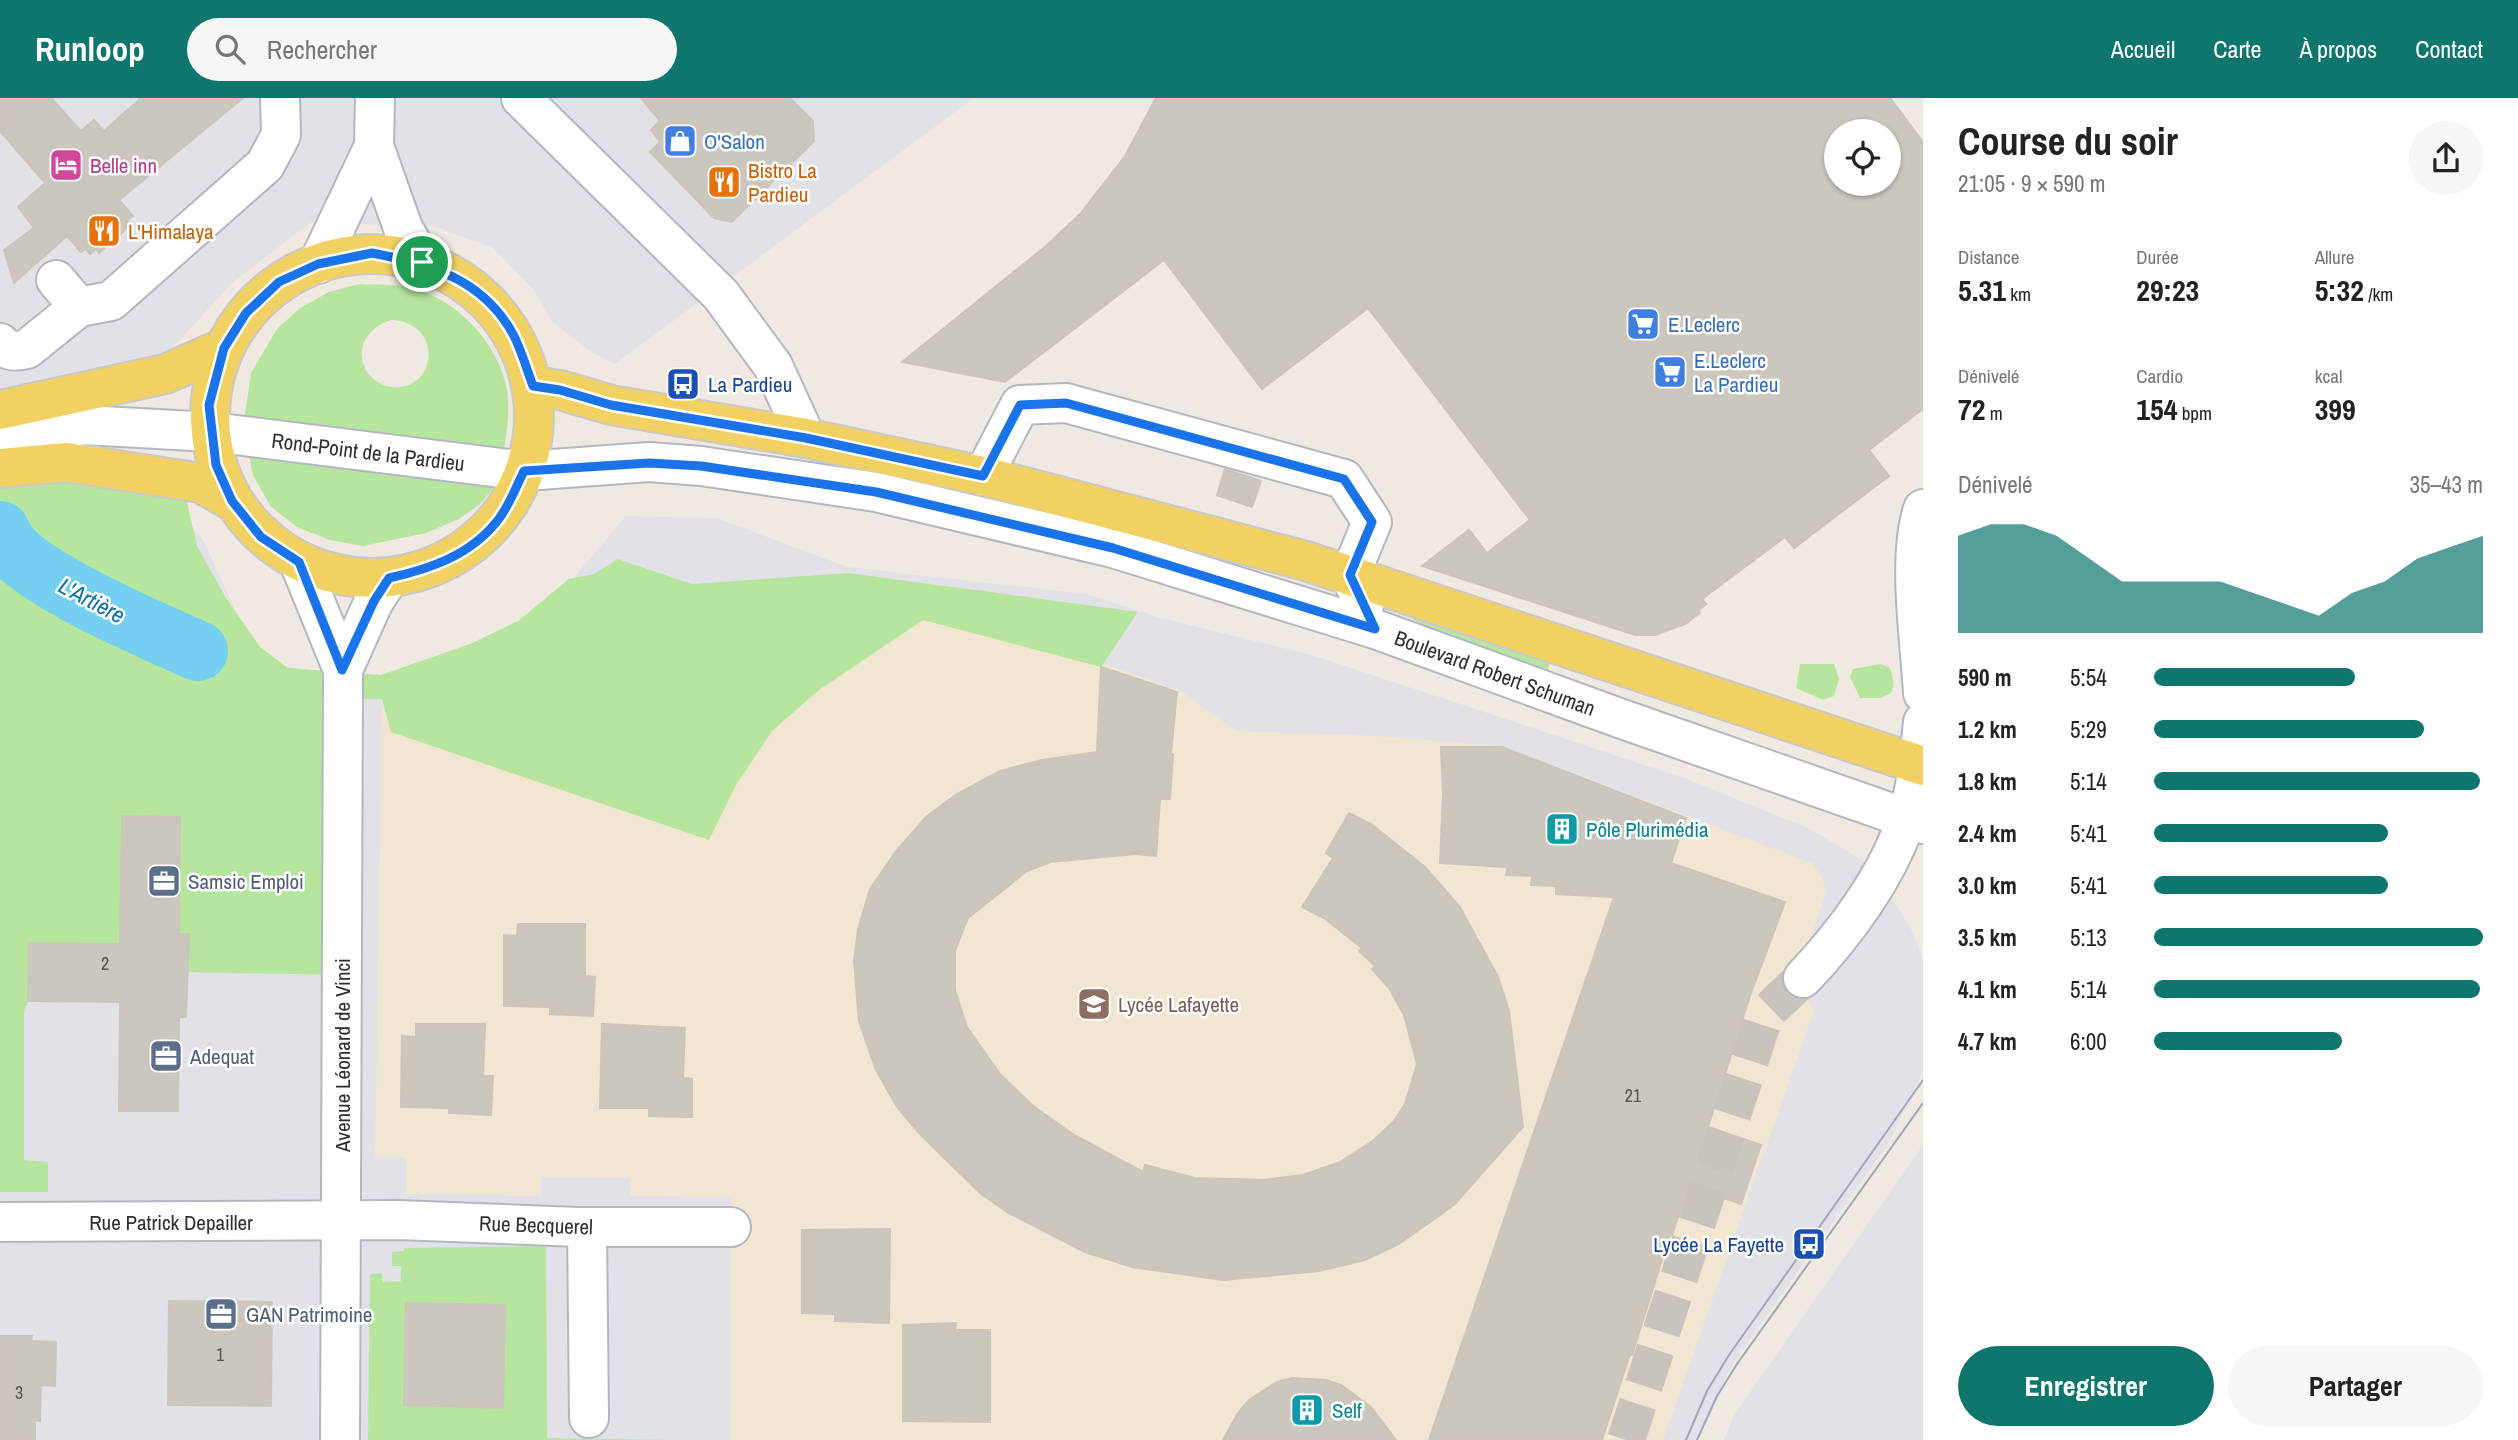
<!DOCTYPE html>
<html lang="fr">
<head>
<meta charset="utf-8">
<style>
	body { margin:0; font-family:"Archivo Narrow",sans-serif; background:#f6f6f6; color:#222; height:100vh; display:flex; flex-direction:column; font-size:26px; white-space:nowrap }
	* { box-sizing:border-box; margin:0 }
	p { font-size:23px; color:#767676 }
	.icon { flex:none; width:38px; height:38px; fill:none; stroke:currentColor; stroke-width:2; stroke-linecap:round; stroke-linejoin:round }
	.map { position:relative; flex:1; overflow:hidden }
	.sheet { display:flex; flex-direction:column; background:#fff; width:595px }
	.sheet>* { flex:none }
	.fabs { position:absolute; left:1824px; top:21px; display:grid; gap:14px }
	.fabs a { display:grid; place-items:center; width:77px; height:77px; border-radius:50%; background:#fff; box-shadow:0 2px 5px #0004; font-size:35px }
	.pin { position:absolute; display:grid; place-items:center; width:60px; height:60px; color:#fff; margin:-30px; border:4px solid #fff; border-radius:50%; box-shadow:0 2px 7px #0007 }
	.round { display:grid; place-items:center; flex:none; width:74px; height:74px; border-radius:37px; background:#f6f6f6 }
	.summary { display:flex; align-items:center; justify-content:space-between; height:119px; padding:0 35px }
	h1 { font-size:38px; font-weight:700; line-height:52px }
	.figures { display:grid; grid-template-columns:repeat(3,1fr); gap:10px; height:119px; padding:7px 35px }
	.figures div { display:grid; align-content:center }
	.figures b { font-size:30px; font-weight:700 }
	.figures small { font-size:19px; font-weight:400 }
	.figures p { font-size:19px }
	.chart { height:196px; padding:14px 35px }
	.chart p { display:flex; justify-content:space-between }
	.chart svg { width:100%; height:126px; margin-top:7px; fill:#0f766e; opacity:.7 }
	.primary-button { display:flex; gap:14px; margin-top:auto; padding:14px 35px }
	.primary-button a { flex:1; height:80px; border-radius:42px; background:#0f766e; color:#fff; font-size:28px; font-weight:700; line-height:80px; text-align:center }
	.primary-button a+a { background:#f6f6f6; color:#222 }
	ul { padding:0 35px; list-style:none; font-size:23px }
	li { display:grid; grid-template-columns:112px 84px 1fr; align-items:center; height:52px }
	li i { height:18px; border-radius:9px; background:#0f766e }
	header { display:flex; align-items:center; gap:42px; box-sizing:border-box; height:98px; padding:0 35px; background:#0f766e; color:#fff }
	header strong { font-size:33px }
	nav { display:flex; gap:38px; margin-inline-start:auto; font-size:24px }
	.search { width:490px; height:63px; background:#f6f6f6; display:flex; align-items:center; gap:18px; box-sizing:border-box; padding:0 24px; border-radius:38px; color:#767676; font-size:26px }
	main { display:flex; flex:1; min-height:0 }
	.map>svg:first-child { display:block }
	.industrial { fill:#e3e1e8 }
	.education { fill:#f0e6d1 }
	.green { fill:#b6e59e; fill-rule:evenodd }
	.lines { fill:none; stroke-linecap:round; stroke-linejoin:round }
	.river { stroke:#75cff0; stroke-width:60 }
	.building { fill:#cbc7bf; stroke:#cbc5ba; stroke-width:2; fill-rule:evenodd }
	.minor-tunnel { stroke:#c8c4bd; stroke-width:38; stroke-dasharray:38 19; stroke-linecap:butt }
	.minor-casing { stroke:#b4b7c1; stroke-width:42 }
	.major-casing { stroke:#c9c9c9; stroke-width:42 }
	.minor { stroke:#fff; stroke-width:38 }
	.major { stroke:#f2d163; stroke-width:38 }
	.tram { stroke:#a3a6b8; stroke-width:2 }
	.route-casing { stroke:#fff; stroke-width:14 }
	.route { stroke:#1a73e8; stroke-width:9 }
	.labels { text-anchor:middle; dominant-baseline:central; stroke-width:5; stroke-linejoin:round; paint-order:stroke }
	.number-label { font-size:18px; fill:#555452 }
	.shop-label { font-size:21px; fill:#366cbe; stroke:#fff; text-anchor:start }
	.hotel-label { font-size:21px; fill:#b23c85; stroke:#fff; text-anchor:start }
	.food-label { font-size:21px; fill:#c56008; stroke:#fff; text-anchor:start }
	.transit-label { font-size:21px; fill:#164399; stroke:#fff; text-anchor:start }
	.street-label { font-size:21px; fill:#2e2e2e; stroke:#fff }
	.culture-label { font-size:21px; fill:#0d838f; stroke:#fff; text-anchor:start }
	.service-label { font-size:21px; fill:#4e5e75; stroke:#fff; text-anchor:start }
	.education-label { font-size:21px; fill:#785e54; stroke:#fff; text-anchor:start }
	.water-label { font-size:23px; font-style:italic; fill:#0d6fa3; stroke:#fff }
</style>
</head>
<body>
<header>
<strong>Runloop</strong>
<div class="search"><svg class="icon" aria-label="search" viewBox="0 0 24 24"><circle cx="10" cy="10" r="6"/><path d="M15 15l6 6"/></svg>Rechercher</div>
<nav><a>Accueil</a><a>Carte</a><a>À propos</a><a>Contact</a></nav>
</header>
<main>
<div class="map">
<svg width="1923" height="1342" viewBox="0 0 1923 1342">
	<rect width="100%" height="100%" fill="#efe9e1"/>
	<g class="industrial">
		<path d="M0 0H974L615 266 590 253 552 224 534 192 493 150 433 128 310 125 233 184 168 255 0 300Z"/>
		<path d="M0 413 180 415 203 442 258 561 314 574 391 583 519 544 626 418 717 420 847 469 1087 496 1161 520 1312 557 1687 681 1810 731 1872 768 1911 831 1923 861V973L1890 1043 1734 1264 1695 1342H0Z"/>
		<path d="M1923 1047V1342H1724L1734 1317Z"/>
	</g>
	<path class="education" d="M618 461 692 486 848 475 1181 593 1236 633 1379 638 1502 648 1812 765 1822 779 1826 794 1806 854 1807 900 1814 913 1663 1342H730L731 1099 630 1098V1080L541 1079V1098L406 1096V1060L375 1059 382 601 603 484Z"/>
	<g class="green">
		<path d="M359 186C373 187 389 186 402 188 452 196 498 242 507 292 510 314 507 335 503 356L244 323 251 275 277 231 300 210 329 194ZM391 222C444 224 438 293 392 289 381 288 371 281 366 272 354 249 369 229 391 222Z"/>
		<path d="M248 353 498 385 480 406 459 421 426 435 363 448 330 442 297 429 271 409 253 377Z"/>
		<path d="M65 377 142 380 187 404 197 448 226 500 260 549 288 570 381 577 470 546 518 523 569 481 594 476 618 461 692 486 848 475 1138 514 1101 569 923 522 819 592 772 633 736 687 709 742 391 634 382 601H344L343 877 182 874 189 836H179L180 719 122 718 120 846H29L28 903 24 915V1062L48 1064V1094H0V387Z"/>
		<path d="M1406 516 1553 554 1547 574 1435 538Z"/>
		<path d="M1800 566H1834L1839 581 1834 598 1823 602 1796 590Z"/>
		<path d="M1880 566 1889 569C1893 577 1895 587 1891 595L1881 600H1860L1850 579 1853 571Z"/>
		<path d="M546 1148 547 1340 672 1342H368L370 1176 382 1175 383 1184 401 1183V1168H392V1154L404 1153V1150Z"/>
	</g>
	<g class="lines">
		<path class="river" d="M0 433C16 477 154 533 198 553"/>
	</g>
	<g class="building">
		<path d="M0 0H51L81 33 94 22 104 33 141 0H243L119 102 133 118 127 122 131 127 99 155 96 151 90 156 86 151 81 154 67 138 14 185 4 152 34 130 18 109 45 85 0 33Z"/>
		<path d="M641 0H790L813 23 814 43 732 124 714 120 650 54 660 44 651 32 660 23Z"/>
		<path d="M1156 0H1890L1923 44V311L1869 352 1889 378 1794 450 1785 439 1702 501 1706 506 1698 513 1700 515 1685 526 1655 537H1635L1422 468 1469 432 1487 455 1530 422 1368 210 1262 291 1164 162 1005 284 902 264 1046 148 1080 116 1125 58ZM1836 33H1888V86H1836Z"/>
		<path d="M1225 371 1261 383 1252 409 1217 397Z"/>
		<path d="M1101 569 1177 594 1171 655 1173 656 1170 701H1160L1156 758 1135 756 1051 764 1027 773 968 820 955 853V892L967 929 1000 976 1032 1007 1074 1037 1143 1074 1145 1067 1195 1080 1263 1082 1303 1077 1340 1064 1374 1042 1394 1023 1405 1006 1417 966 1404 917 1389 890 1372 871 1375 868 1359 853 1362 850 1324 820 1302 809 1333 760 1326 755 1349 715 1371 726 1425 769 1460 809 1498 879 1509 913 1523 1029 1454 1107 1399 1146 1365 1162 1319 1173 1223 1182 1132 1169 1085 1154 1007 1114 980 1095 919 1035 897 1009 876 972 859 923 854 863 858 832 870 791 896 753 926 719 957 696 1000 673 1042 662 1097 654Z"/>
		<path d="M1441 649H1502L1686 720 1671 765 1785 804 1751 895 1708 1029 1761 1047 1741 1106 1688 1088 1672 1137 1670 1136 1632 1257 1630 1256 1602 1342H1429L1614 799 1556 796V788L1531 787 1532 778 1506 777 1507 769 1440 765 1443 695Z"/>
		<path d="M122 718 180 719 179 836H189L186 919H179L178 1013H119L120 904 28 903 29 845 120 846Z"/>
		<path d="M518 826H585V878L595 879 593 918 550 916V909L504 908V837L517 838Z"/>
		<path d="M416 926H485L483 978H493L491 1017 449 1015V1010L401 1009 402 938 416 939Z"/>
		<path d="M602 926 685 930 683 980 692 981V1019L649 1018V1010H600Z"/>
		<path d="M890 1131 889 1225 835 1223V1216L802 1215V1132Z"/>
		<path d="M169 1203 272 1204 271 1308 168 1307Z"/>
		<path d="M406 1205 505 1207 503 1310 404 1307Z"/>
		<path d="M956 1225 955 1232H990V1324L903 1323V1227Z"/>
		<path d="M0 1238H32L31 1243 56 1244 55 1288 41 1287 40 1323 35 1322V1342H0Z"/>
		<path d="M1292 1280 1326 1282 1341 1287 1371 1309 1396 1342H1223L1238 1315 1249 1302 1277 1284Z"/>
	</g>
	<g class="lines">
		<path class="minor-tunnel" d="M1626 1342 1765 916 1803 880"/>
		<defs>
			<g id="minor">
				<path d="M375 0 374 48 403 130 422 164"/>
				<path d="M521 0 721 197 773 268 806 340"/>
				<path d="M318 166 374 48"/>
				<path d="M56 182 79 209 111 203 265 67 281 37 280 0"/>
				<path d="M0 245C8 254 16 254 27 251L79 209"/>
				<path d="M0 342 84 327 212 334 525 373 649 364 701 368 876 394 1113 450 1375 531 1622 621 1923 726"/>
				<path d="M983 378 1020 307 1066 305 1344 381 1372 424 1350 477 1364 507"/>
				<path d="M1923 411C1907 459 1920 543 1923 595"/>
				<path d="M299 464 343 572V584L340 1342"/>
				<path d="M343 572 374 503 389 480"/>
				<path d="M1803 880C1845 836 1888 778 1907 719 1917 688 1920 656 1923 624"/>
				<path d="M0 1124 398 1122 578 1129H731"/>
				<path d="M587 1129 589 1320"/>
			</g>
			<g id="major">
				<circle cx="372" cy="318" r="162"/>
				<path d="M533 288 560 292 611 307 806 340 983 378 1306 463 1923 668"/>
				<path d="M0 312 165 276 224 250"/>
				<path d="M0 370 66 364 201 385 232 403"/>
			</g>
		</defs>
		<use href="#minor" class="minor-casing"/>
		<use href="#major" class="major-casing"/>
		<use href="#minor" class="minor"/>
		<use href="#major" class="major"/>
		<g class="tram">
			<path d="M1686 1342 1707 1293 1729 1257 1923 982"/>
			<path d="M1697 1342 1717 1298 1737 1266 1923 1005"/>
		</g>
	</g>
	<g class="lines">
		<defs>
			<path id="route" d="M372 155C430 166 484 181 514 238 522 254 527 272 533 288L560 292 611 307 806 340 983 378 1020 307 1066 305 1344 381 1372 424 1350 477 1375 531 1113 450 876 394 701 368 649 365 524 373C516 389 509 408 498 422 471 457 430 471 389 480L374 503 342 572 299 464 261 439 232 403 216 367 209 307 224 250 246 215 279 184 318 166Z"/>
		</defs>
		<use href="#route" class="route-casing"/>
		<use href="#route" class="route"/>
	</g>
	<defs>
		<symbol id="shop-square" viewBox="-11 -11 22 22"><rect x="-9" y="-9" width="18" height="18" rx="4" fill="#3f7fe0" stroke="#fff"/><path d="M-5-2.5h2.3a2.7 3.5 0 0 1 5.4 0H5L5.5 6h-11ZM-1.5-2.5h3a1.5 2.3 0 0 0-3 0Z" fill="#fff"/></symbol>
		<symbol id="hotel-square" viewBox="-11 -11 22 22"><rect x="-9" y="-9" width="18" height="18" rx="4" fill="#d1479c" stroke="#fff"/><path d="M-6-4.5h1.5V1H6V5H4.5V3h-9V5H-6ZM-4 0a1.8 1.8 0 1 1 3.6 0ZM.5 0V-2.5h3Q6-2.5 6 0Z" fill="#fff"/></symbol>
		<symbol id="restaurant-square" viewBox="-11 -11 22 22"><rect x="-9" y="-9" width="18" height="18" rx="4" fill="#e8710a" stroke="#fff"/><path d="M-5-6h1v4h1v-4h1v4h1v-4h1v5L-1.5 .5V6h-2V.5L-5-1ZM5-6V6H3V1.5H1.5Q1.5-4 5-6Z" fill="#fff"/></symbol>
		<symbol id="supermarket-square" viewBox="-11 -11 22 22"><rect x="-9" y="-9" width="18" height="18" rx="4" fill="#3f7fe0" stroke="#fff"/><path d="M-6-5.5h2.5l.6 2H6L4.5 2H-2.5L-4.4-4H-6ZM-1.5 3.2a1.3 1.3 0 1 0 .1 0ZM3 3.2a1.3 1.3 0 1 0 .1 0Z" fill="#fff"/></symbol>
		<symbol id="bus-square" viewBox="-11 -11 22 22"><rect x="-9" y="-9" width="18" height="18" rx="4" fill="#1a4fb4" stroke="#fff"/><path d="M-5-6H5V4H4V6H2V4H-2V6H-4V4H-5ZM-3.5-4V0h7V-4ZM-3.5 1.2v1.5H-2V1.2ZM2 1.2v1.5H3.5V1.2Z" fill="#fff"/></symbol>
		<symbol id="building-square" viewBox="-11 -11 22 22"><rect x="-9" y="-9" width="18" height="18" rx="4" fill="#0f9aa8" stroke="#fff"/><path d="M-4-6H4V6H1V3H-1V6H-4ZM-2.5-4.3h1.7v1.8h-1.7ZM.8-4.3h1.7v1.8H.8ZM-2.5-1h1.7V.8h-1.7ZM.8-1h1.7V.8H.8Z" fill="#fff"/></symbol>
		<symbol id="office-square" viewBox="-11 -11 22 22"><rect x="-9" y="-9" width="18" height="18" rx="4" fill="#5c6f8a" stroke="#fff"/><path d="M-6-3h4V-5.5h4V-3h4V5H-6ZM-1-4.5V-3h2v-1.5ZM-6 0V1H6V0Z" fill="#fff"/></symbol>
		<symbol id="school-square" viewBox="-11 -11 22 22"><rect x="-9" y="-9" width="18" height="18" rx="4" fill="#8d6e63" stroke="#fff"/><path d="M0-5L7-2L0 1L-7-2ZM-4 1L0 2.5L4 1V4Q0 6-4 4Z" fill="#fff"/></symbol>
	</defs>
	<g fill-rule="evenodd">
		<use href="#shop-square" x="661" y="24" width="38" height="38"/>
		<use href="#hotel-square" x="47" y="48" width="38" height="38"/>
		<use href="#restaurant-square" x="705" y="65" width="38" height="38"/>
		<use href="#restaurant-square" x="85" y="114" width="38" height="38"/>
		<use href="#supermarket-square" x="1624" y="207" width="38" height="38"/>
		<use href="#supermarket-square" x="1651" y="255" width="38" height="38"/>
		<use href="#bus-square" x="664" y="267" width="38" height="38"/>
		<use href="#building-square" x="1543" y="712" width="38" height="38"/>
		<use href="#office-square" x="145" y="764" width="38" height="38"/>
		<use href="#school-square" x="1075" y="887" width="38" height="38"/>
		<use href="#office-square" x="147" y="939" width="38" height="38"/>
		<use href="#bus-square" x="1790" y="1127" width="38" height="38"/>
		<use href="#office-square" x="202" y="1197" width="38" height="38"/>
		<use href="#building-square" x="1288" y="1293" width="38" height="38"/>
	</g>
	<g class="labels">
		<g class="number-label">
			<text x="105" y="865">2</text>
			<text x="1633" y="997">21</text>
			<text x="220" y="1256">1</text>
			<text x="19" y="1294">3</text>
		</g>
		<g class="shop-label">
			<text x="704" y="43">O'Salon</text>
			<text x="1668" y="226">E.Leclerc</text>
			<text x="1694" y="262">E.Leclerc<tspan x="1694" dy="24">La Pardieu</tspan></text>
		</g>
		<g class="hotel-label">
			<text x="90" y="67">Belle inn</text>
		</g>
		<g class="food-label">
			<text x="748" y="72">Bistro La<tspan x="748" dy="24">Pardieu</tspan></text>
			<text x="128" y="133">L'Himalaya</text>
		</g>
		<g class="transit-label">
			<text x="708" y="286">La Pardieu</text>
			<text x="1784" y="1146" text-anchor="end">Lycée La Fayette</text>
		</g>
		<g class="street-label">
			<text transform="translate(368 354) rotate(7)">Rond-Point de la Pardieu</text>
			<text transform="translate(1495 575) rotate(20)">Boulevard Robert Schuman</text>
			<text transform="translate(342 957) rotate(-90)">Avenue Léonard de Vinci</text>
			<text x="171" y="1124">Rue Patrick Depailler</text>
			<text transform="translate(536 1127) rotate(2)">Rue Becquerel</text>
		</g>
		<g class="culture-label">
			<text x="1586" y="731">Pôle Plurimédia</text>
			<text x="1332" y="1312">Self</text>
		</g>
		<g class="service-label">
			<text x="188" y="783">Samsic Emploi</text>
			<text x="190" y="958">Adequat</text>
			<text x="246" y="1216">GAN Patrimoine</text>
		</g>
		<g class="education-label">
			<text x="1118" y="906">Lycée Lafayette</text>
		</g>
		<g class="water-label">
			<text transform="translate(92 502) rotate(28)">L'Artière</text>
		</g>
	</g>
</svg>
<div class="fabs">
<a><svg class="icon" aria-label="locate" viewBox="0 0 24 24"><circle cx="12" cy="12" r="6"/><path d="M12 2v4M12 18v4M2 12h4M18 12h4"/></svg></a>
</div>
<div class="pin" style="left:422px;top:164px;background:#1e9e55"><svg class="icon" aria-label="arrive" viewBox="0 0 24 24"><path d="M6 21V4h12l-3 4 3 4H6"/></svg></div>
</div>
<section class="sheet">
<div class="summary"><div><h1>Course du soir</h1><p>21:05 · 9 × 590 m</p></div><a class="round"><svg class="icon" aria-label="share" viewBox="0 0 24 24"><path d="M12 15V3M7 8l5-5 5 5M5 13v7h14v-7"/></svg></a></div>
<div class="figures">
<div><p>Distance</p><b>5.31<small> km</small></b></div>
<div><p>Durée</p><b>29:23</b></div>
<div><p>Allure</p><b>5:32<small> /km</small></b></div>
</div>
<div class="figures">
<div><p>Dénivelé</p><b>72<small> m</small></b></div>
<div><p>Cardio</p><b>154<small> bpm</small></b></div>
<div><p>kcal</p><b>399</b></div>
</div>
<div class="chart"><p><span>Dénivelé</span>35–43 m</p>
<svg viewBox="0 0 160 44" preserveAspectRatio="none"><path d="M0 44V10L10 6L20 6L30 10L40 18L50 26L60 26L70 26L80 26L90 30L100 34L110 38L120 30L130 26L140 18L150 14L160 10V44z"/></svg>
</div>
<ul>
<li><b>590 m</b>5:54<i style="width:61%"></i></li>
<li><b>1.2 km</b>5:29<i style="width:82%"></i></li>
<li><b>1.8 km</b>5:14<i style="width:99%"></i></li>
<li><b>2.4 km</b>5:41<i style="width:71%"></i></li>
<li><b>3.0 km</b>5:41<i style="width:71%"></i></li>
<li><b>3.5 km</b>5:13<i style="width:100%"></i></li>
<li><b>4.1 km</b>5:14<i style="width:99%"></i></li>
<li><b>4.7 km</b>6:00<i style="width:57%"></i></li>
</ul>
<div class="primary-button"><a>Enregistrer</a><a>Partager</a></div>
</section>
</main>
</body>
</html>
